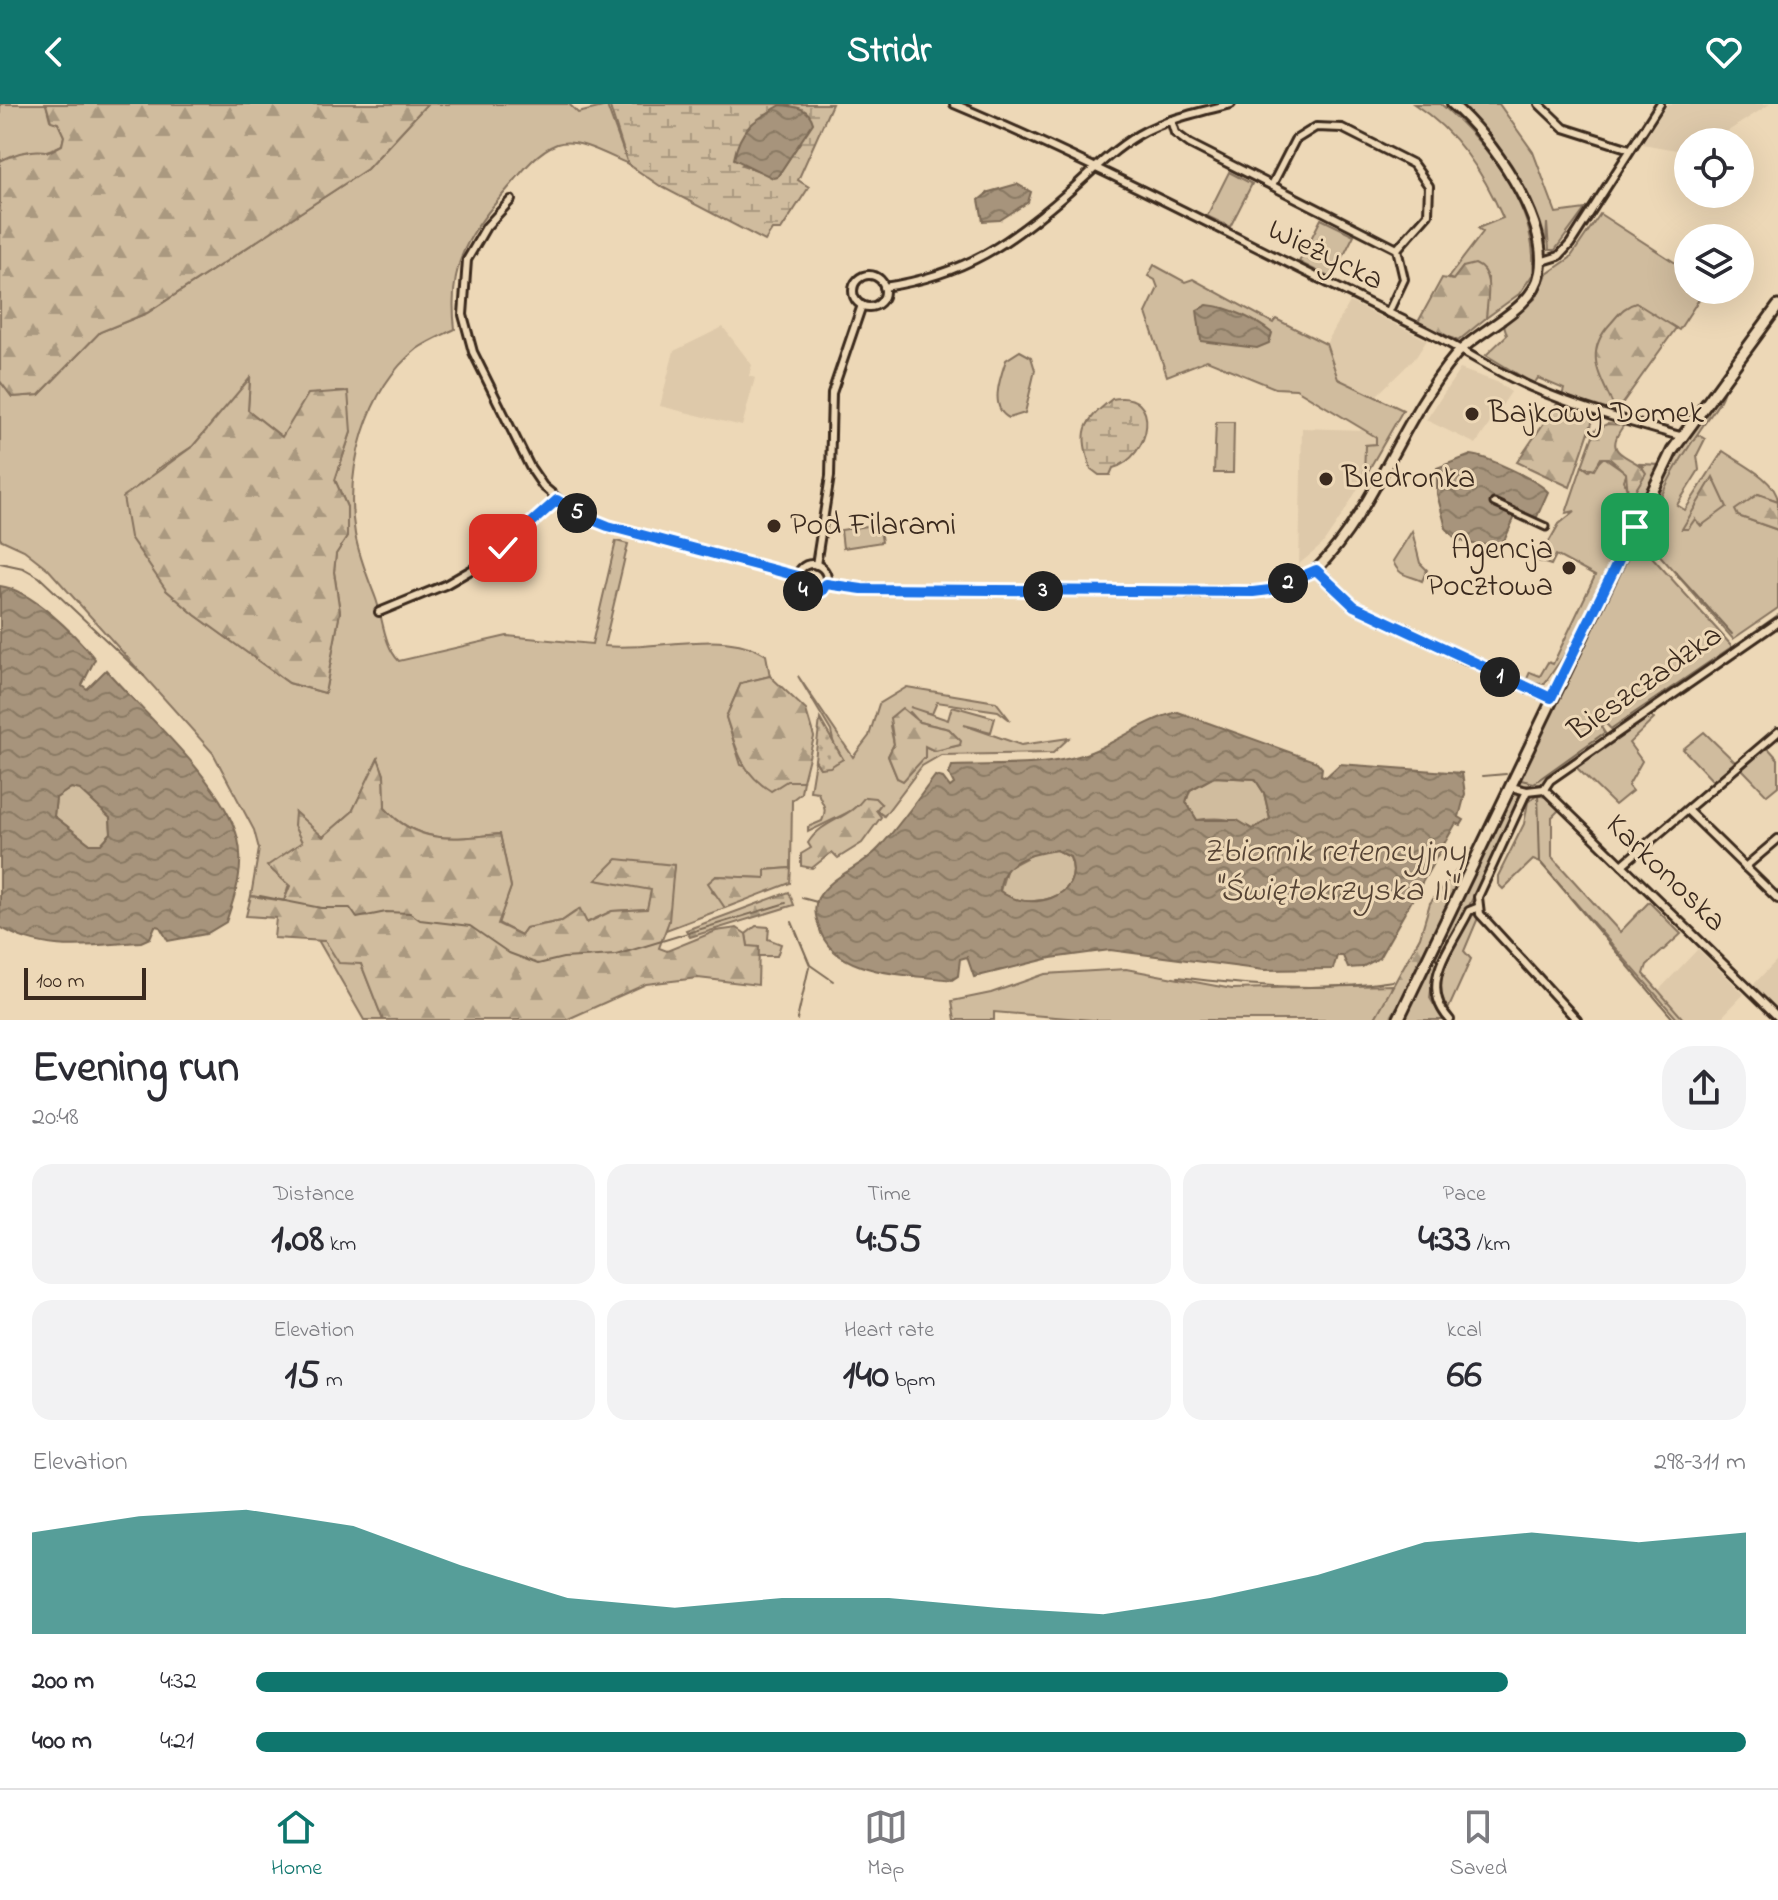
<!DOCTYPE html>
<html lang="en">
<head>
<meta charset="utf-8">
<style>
	body { margin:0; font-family:"Indie Flower",sans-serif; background:#f2f2f3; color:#2b2b33; height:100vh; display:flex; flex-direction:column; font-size:30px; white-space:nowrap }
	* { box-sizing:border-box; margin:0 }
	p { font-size:26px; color:#7c7c81 }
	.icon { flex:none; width:44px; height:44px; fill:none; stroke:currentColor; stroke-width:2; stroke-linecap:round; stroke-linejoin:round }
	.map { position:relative; height:916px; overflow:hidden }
	.sheet { display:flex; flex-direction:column; background:#fff; flex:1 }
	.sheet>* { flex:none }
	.buttons { position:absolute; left:1674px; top:24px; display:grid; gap:16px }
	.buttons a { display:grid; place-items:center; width:80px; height:80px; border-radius:50%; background:#fff; box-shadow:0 8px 32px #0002; font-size:40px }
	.scale { position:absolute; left:24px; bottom:20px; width:122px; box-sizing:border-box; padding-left:8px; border:4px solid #3b2a1e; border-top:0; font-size:22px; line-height:28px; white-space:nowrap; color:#3b2a1e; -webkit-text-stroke:6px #edd8b7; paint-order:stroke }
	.pin { position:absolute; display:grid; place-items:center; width:68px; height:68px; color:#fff; margin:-34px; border-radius:16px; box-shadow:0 4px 12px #0006 }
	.km { position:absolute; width:40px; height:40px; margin:-20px; border-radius:50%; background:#222; color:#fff; font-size:22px; line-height:40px; text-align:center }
	.round { display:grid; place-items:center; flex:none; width:84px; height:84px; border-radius:32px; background:#f2f2f3 }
	.summary { display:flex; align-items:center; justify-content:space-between; height:136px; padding:0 32px }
	h1 { font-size:44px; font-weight:700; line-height:60px }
	.figures { display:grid; grid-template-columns:repeat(3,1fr); gap:12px; height:136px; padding:8px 32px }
	.figures div { display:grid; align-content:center; border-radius:20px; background:#f2f2f3; text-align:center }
	.figures b { font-size:40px; font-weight:700 }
	.figures small { font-size:22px; font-weight:400 }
	.figures p { font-size:22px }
	.chart { height:224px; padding:16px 32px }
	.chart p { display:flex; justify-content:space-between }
	.chart svg { width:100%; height:144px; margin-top:8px; fill:#0f766e; opacity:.7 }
	ul { padding:0 32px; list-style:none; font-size:26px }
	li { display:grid; grid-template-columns:128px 96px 1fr; align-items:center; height:60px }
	li i { height:20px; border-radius:10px; background:#0f766e }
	header { display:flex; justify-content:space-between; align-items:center; height:104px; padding:0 32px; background:#0f766e; color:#fff; font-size:36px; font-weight:700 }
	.menu { display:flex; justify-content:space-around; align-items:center; height:112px; border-top:2px solid #e1e1e2; background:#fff; font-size:22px; color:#7c7c81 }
	.menu a { display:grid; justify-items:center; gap:4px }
	.menu .on { color:#0f766e }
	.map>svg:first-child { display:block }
	.built { fill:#dec9aa }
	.green { fill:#d0bc9e; stroke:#86735e; stroke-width:2; fill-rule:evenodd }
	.forest { fill:url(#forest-firs); stroke:#86735e; stroke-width:2 }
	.wetland { fill:url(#wetland-marsh); stroke:#86735e; stroke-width:2; fill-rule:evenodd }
	.garden { fill:url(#garden-dots); stroke:#86735e; stroke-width:2 }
	.water { fill:url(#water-waves); stroke:#7c6a56; stroke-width:2; fill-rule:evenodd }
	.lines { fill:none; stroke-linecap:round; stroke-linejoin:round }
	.stream { stroke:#7c6a56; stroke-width:2 }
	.pedestrian-casing { stroke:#3b2a1e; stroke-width:11 }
	.minor-casing { stroke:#3b2a1e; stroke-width:12 }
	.tertiary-casing { stroke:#3b2a1e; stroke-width:14 }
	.secondary-casing { stroke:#3b2a1e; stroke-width:15 }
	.pedestrian { stroke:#edd8b7; stroke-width:5 }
	.minor { stroke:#edd8b7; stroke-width:6 }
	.tertiary { stroke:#edd8b7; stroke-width:8 }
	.secondary { stroke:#edd8b7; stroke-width:9 }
	.route-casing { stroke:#fff; stroke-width:16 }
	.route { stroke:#1a73e8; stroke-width:10 }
	.poi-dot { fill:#3b2a1e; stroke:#edd8b7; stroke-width:3 }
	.labels { text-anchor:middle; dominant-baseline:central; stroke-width:6; stroke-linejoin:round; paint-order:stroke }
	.street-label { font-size:32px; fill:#3b2a1e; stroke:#edd8b7 }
	.poi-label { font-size:32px; fill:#3b2a1e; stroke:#edd8b7; text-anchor:start }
	.water-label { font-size:34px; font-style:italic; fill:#564435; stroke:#edd8b7 }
</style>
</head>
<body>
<header><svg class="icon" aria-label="back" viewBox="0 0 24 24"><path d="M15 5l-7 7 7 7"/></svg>Stridr<svg class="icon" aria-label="heart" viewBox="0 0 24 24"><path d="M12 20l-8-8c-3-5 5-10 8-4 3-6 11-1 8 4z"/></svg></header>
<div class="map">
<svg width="1778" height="916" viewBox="0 0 1778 916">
	<defs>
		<pattern id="forest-firs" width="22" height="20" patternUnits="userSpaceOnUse" patternTransform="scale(2)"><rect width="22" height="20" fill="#d0bc9e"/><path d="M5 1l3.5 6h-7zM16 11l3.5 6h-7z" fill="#aa9980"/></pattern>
		<pattern id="wetland-marsh" width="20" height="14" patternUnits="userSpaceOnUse" patternTransform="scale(2)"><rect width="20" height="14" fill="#d0bc9e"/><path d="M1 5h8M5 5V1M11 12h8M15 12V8" fill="none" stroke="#aa9980"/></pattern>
		<pattern id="garden-dots" width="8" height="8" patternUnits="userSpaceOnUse" patternTransform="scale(2)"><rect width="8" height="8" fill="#d0bc9e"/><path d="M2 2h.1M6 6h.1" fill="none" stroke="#aa9980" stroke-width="1.8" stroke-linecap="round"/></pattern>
		<pattern id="water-waves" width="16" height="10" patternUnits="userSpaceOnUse" patternTransform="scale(2)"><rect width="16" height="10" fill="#a7947b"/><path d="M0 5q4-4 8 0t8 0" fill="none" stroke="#897964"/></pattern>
	</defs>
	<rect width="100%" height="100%" fill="#edd8b7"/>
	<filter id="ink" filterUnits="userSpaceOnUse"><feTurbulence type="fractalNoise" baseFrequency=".0125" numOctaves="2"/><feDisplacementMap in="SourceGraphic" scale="16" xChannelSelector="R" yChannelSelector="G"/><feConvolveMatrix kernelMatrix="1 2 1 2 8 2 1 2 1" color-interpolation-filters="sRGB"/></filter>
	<g filter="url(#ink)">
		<g class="built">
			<path d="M1668 0H1770L1711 38H1688V48L1642 40Z"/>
			<path d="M1350 198 1427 236 1416 253 1375 293 1338 275 1326 240Z"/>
			<path d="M723 223 752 261 749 272 755 274 742 322 660 302 674 247Z"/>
			<path d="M1460 265 1497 278 1511 288 1476 340 1426 316Z"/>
			<path d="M1302 324 1363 326 1376 334 1377 340 1365 342 1364 374 1343 410 1322 441 1299 460Z"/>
			<path d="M1698 845 1744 890 1719 916H1684L1658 887Z"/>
			<path d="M1778 855V907L1752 882Z"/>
		</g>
		<g class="green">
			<path d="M0 0H46L50 16 58 19 64 32 62 41C42 52 20 48 0 57Z"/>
			<path d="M427 0H569L578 9 607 2 628 60C609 52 578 33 557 40 538 47 523 66 511 81 469 129 447 158 455 225 443 231 428 237 417 245 366 285 344 368 355 430 359 453 368 474 376 495 383 515 384 542 399 557L507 532 592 540 616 437 628 440 604 542C653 548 724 523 766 551L770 572 741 579 726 613 741 661 787 677H803L801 689 792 696 791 764 765 766V774L716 772 712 788 720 793 725 804 666 826 674 761 652 786 648 805 612 807 586 819 579 805 562 817 526 824 521 831 498 819 511 783 500 730C455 735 417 741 385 704L384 671 378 655 352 708 323 733 295 709 302 738 284 797 251 792 259 745 254 726 213 649 48 465 24 446 0 435V277L12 293 39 291 100 228 147 209 367 65ZM250 276 248 306 282 333 351 328 335 376 347 403V433L336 450 334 468 340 508 325 589 289 579 195 511 166 486 156 366 193 342Z"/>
			<path d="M1414 0H1441C1488 41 1538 103 1533 170L1519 190 1486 214 1488 174 1463 163 1453 176 1448 174 1483 128 1478 124 1503 114C1483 68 1457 28 1414 0Z"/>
			<path d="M1460 0H1499L1533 48 1556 109 1585 105 1555 146H1549L1547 119 1546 139 1541 140C1531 83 1498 42 1460 0Z"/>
			<path d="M1229 68 1252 80 1230 123 1207 112Z"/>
			<path d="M1600 110 1688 167V186H1705L1679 226 1635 200 1615 310 1562 292 1564 285 1538 274 1534 280 1486 251 1507 231 1504 221 1536 194 1547 170 1570 154Z"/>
			<path d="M1321 115 1354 131 1332 175 1299 158Z"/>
			<path d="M1154 161 1185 178 1193 175 1273 219 1276 215 1326 240 1338 275 1403 306 1364 374 1365 341 1376 340V333L1296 285 1275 284 1207 256 1167 272 1146 209 1158 184 1155 176 1148 172Z"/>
			<path d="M1020 247 1031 253 1035 266 1025 309 1009 314C989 304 1000 274 1006 256Z"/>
			<path d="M1216 318H1234L1233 369H1214Z"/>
			<path d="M1697 330 1705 335 1697 351 1699 366 1677 401 1685 406 1723 347C1740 359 1776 375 1778 397L1758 390 1738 412 1778 426V504L1733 535 1650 440C1646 404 1678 359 1697 330Z"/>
			<path d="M1604 353 1627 369 1624 376 1628 390 1643 363 1640 360 1660 361 1625 428 1618 432 1611 430 1608 436 1615 444V449L1576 535 1544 580 1525 579 1530 568 1540 572 1548 558 1553 560 1595 472 1556 451 1551 461 1538 457 1559 420 1575 407 1566 409 1582 362 1589 367Z"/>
			<path d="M879 420 882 438 843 444 841 426Z"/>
			<path d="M1641 425 1644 444 1731 541V547L1613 627 1605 619 1601 623 1607 632 1541 680 1520 682 1518 678Z"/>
			<path d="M1412 427 1420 459 1427 466 1422 477C1411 471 1399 474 1393 457Z"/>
			<path d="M798 572 853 653 869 632 879 600 907 583 996 598 1010 616 998 607 937 598 932 610 910 603 948 616 952 602 995 614 991 628 964 621 1021 641 1069 634 1053 649 941 651 922 662 884 712 876 706 881 700 865 693 857 704 808 728V723L822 717C829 701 820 699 818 688L810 687 815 656 820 664 843 655 834 641 831 627ZM910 608 919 618 949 625 960 641 935 647 924 642 925 653 897 674 888 652 894 640 890 622Z"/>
			<path d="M1648 609 1654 615 1629 639 1642 657 1628 682 1632 687 1615 701 1575 662Z"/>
			<path d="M1704 628 1735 658 1713 677 1683 645Z"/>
			<path d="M1767 643 1778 655V682L1767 691 1742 665Z"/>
			<path d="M1214 673 1255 675 1264 689 1270 715 1252 725C1233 714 1219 713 1197 716L1186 698 1190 686Z"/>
			<path d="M71 684 80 685 110 714 111 729 101 740H90L54 712 56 694Z"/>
			<path d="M1513 689 1520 691 1519 698 1432 879 1430 894 1443 916H1403Z"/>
			<path d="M1536 691 1546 693 1559 706 1552 713V753L1620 828 1649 798 1681 830 1647 861 1644 870 1684 916H1678L1541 759 1533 756 1503 785 1498 780V772L1524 720 1528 698Z"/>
			<path d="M1056 746 1070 753C1087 795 1026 809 1000 787L1007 764 1035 749Z"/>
			<path d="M1474 810 1478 814 1464 847 1471 855 1447 908C1424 881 1455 839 1468 812Z"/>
			<path d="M756 822 769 823 768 835 781 840 777 852H757L748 842 746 830Z"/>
			<path d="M318 836 325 837 361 860 383 916H364Z"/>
			<path d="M1126 865 1232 885 1392 881 1391 888 1374 916H1092L994 908V916H955L952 897 991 889 1045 870Z"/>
		</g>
		<g class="forest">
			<path d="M46 0H427L367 65 147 209 100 228 39 291 12 293 0 277V57C14 50 33 44 49 48L62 41 64 32 58 19 51 17Z"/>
			<path d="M1475 160C1495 168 1487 196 1486 214L1458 237 1418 218 1442 174 1453 176 1463 163Z"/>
			<path d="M1636 199 1676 224 1616 308C1602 273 1581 251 1611 219 1619 210 1624 202 1636 199Z"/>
			<path d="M250 274 248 306 282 333 308 290 348 287 351 328 335 376 347 403V433L336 450 334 468 340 508 325 589 289 579 195 511 166 486 130 433 123 393 193 342Z"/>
			<path d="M1723 289C1720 301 1707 315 1700 326 1677 360 1650 401 1650 442 1634 413 1698 310 1723 289Z"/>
			<path d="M1557 300 1594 313 1570 383 1517 358Z"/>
			<path d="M1607 320 1624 321C1598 355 1637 350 1646 369L1632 392 1628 391 1626 369 1609 354H1601L1594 366 1582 362 1595 326Z"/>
			<path d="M1713 373 1727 403 1701 422 1695 415 1688 425H1682Z"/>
			<path d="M1758 390 1778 397V426L1738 412 1735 406Z"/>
			<path d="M770 572 806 606 814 633 803 677H787L771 687C741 669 736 644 726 613L741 579Z"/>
			<path d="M902 604 919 618 949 625 961 637 960 641 935 647 925 642V653L903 677 897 674 888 652 894 640 890 614Z"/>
			<path d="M378 654 384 671 385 704C417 741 455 735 500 730L511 783 498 820 521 831 526 824 562 817 580 805 587 819 612 807 647 805 651 786 596 776 617 755 674 761 669 817 659 844 667 847 716 827 737 824 746 830 748 842 759 843 758 881 698 874 646 880 566 916H383L361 860 339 859 325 837 274 834 276 814 246 812 251 792 284 797 290 782 267 762 302 738 294 722 295 708 323 733 352 708Z"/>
			<path d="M865 693 875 694 881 700 876 706 881 713 862 739 838 754 832 748 812 764 801 762V750L811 744 808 739C823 715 848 716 865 693Z"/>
			<path d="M1462 760 1465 766 1392 916H1374L1420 833 1430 799Z"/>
			<path d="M791 764 790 779 725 804 708 779 716 772 765 774V766Z"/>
			<path d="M789 788 794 801 690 833 686 826Z"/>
		</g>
		<g class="wetland">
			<path d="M609 0H832L798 76 809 83 781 126H772L765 137 660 82 628 60ZM813 18 777 73 742 61Z"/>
			<path d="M1112 295C1164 285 1151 354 1113 364L1110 371H1099L1091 365C1079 327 1082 319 1112 295Z"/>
		</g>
		<path class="garden" d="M820 615 843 655 830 663 820 664 815 656Z"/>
		<g class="water">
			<path d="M781 1C795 3 809 3 813 19L777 73 773 74 734 55C740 24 754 16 781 1Z"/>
			<path d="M1017 80 1031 88 1028 98 1000 116 983 117 979 96 989 88Z"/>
			<path d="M1207 201C1230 203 1254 215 1272 229L1269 239 1257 244 1201 237 1197 206Z"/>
			<path d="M1471 351C1486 352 1539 377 1548 388L1536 415 1517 408 1505 435 1499 440 1477 441 1456 435 1446 424 1437 390V364Z"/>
			<path d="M0 482C30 485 76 531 95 555L82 581 87 585 106 566C144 610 224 679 238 735 245 763 235 792 226 818L206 830 168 837 160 823 155 822 150 834 141 838C92 841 44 850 0 823ZM71 684 80 686 110 714 111 729 101 740H90L54 712 56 694Z"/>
			<path d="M1178 608 1317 658 1322 664 1321 671 1326 673 1340 660 1462 669 1465 690 1459 713 1464 716 1461 721 1456 719 1379 854 1362 863 1348 864 1343 852H1337L1333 865 1264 866 1110 846 1051 854 974 873 967 853 960 855 958 872 952 876C910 870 832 873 819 823 816 813 813 804 818 794 833 770 861 764 879 744 899 722 917 696 935 672L943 674 950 683 954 680 949 670 952 662C994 660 1041 664 1082 651 1115 641 1143 616 1178 608ZM1214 673 1255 675 1264 689 1270 715 1252 725 1237 716H1197L1186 698 1190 686ZM1056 746 1070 753C1087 795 1026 809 1000 787 1000 756 1031 750 1056 746Z"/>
		</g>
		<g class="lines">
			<g class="stream">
				<path d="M0 459 23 464 39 473 144 572"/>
				<path d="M1674 466 1732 530"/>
				<path d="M1738 539 1778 511"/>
				<path d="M1612 624 1730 544"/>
				<path d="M1483 672 1506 670"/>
				<path d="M1521 676 1534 679 1604 629"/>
				<path d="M1538 689 1540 758 1674 916"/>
				<path d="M260 792 321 804H350L357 814 386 808 410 809 420 816 470 822 509 849 538 860 563 854 616 851 786 799"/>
				<path d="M802 794 817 798"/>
				<path d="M792 818 810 861 833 877"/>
				<path d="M1178 873C1251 882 1321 888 1393 877"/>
				<path d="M797 916 809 863"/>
			</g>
			<defs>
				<path id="pedestrian" d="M1494 399 1546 423"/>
				<g id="minor">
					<path d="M954 0C1114 67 1267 151 1424 226 1460 244 1494 267 1531 283 1579 304 1630 318 1680 332"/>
					<path d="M1539 0 1564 24 1630 45"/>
					<path d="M1171 16 1175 29 1190 40 1397 145 1404 175 1388 209"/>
					<path d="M1272 81 1295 36 1316 23 1342 24 1413 60 1429 82 1428 110 1397 145"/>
					<path d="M511 96 486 123 467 156 463 211 473 248 530 363 543 382 570 405 608 422 797 472"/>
					<path d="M1540 158 1559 152 1570 140 1660 0"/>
					<circle cx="869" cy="187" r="16"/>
					<path d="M884 183C965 171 1011 139 1071 86 1092 67 1113 46 1138 31 1166 15 1199 8 1231 0"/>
					<circle cx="812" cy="475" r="15"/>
					<path d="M816 461 830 372 832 289 862 201"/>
					<path d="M826 480 862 485 1225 489 1270 486 1316 466"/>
					<path d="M379 508 445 481 485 458 557 396"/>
					<path d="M1511 683 1527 687 1544 685"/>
					<path d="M1544 685 1778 913"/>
					<path d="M1544 685 1550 676 1778 518"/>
					<path d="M1527 687 1478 793 1480 810 1577 916"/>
					<path d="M1687 706 1778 795"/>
					<path d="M1622 761 1778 628"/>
					<path d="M1745 763 1778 735"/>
					<path d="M1450 916C1417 880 1451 844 1469 807L1479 803"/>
				</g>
				<path id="tertiary" d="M1452 0C1491 33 1549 115 1540 168 1534 206 1478 225 1455 252 1400 317 1376 405 1316 466L1354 502 1551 594"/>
				<path id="secondary" d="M1398 916 1672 347 1778 202"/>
			</defs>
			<use href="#pedestrian" class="pedestrian-casing"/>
			<use href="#minor" class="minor-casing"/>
			<use href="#tertiary" class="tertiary-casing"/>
			<use href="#secondary" class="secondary-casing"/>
			<use href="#pedestrian" class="pedestrian"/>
			<use href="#minor" class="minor"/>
			<use href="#tertiary" class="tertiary"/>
			<use href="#secondary" class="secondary"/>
		</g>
	</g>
	<g class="lines" filter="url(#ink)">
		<defs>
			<path id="route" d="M503 444 557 396 583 412 608 422 797 472 800 484 810 490 822 487 826 480 862 485 1253 488 1270 486 1316 466 1354 502 1551 594 1635 423"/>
		</defs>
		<use href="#route" class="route-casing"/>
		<use href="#route" class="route"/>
	</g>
	<g class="poi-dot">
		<circle cx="1472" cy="310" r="8"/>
		<circle cx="1326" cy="375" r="8"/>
		<circle cx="774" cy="422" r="8"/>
		<circle cx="1569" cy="464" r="8"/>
	</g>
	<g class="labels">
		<g class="street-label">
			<text transform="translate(1325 152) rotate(26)">Wieżycka</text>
			<text transform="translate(1646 580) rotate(-35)">Bieszczadzka</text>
			<text transform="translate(1665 770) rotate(44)">Karkonoska</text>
		</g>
		<g class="poi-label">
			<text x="1488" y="310">Bajkowy Domek</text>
			<text x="1342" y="375">Biedronka</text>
			<text x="790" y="422">Pod Filarami</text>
			<text x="1553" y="446" text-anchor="end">Agencja<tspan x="1553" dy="37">Pocztowa</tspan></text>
		</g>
		<g class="water-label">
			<text x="1334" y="749">Zbiornik retencyjny<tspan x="1334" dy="39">"Świętokrzyska II"</tspan></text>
		</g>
	</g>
</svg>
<div class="buttons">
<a><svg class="icon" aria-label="locate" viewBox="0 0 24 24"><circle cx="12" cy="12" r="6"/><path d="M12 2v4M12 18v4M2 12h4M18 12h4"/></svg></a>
<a><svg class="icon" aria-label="layers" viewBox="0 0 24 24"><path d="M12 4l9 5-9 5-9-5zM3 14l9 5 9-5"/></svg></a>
</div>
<div class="scale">100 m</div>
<div class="pin" style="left:1635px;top:423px;background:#1e9e55"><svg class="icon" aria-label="arrive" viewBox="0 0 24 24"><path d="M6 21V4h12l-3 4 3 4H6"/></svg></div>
<div class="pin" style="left:503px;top:444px;background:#d93025"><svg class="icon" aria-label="check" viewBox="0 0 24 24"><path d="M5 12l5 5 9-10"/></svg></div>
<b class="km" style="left:1500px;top:573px">1</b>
<b class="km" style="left:1288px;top:479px">2</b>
<b class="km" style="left:1043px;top:487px">3</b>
<b class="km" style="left:803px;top:487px">4</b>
<b class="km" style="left:577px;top:409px">5</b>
</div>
<section class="sheet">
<div class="summary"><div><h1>Evening run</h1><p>20:48</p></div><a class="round"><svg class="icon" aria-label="share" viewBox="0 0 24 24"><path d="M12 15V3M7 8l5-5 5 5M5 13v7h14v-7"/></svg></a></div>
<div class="figures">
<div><p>Distance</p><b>1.08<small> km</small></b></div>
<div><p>Time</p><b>4:55</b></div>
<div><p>Pace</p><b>4:33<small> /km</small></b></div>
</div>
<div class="figures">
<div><p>Elevation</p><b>15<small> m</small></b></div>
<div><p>Heart rate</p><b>140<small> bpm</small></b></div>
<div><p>kcal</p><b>66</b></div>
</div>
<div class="chart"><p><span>Elevation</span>298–311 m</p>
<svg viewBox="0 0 160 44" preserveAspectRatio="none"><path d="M0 44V13L10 8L20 6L30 11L40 23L50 33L60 36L70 33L80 33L90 36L100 38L110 33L120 26L130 16L140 13L150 16L160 13V44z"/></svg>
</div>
<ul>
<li><b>200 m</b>4:32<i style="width:84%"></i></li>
<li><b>400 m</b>4:21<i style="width:100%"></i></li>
</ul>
</section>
<nav class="menu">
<a class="on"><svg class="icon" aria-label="home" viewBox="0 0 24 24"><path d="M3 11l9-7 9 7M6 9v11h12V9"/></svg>Home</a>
<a><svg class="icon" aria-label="map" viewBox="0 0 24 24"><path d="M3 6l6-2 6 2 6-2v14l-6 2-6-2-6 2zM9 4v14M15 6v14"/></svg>Map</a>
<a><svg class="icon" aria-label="saved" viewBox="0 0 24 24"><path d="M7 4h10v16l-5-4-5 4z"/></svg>Saved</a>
</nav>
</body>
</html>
